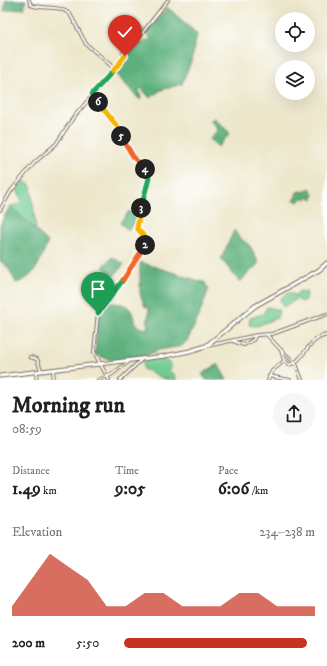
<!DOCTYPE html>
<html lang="en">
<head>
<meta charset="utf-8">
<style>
	body { margin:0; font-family:"IM FELL DW Pica",serif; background:#f6f6f6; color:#202124; height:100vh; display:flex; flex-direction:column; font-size:15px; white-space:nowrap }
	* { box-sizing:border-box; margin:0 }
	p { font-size:13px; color:#757577 }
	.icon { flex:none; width:22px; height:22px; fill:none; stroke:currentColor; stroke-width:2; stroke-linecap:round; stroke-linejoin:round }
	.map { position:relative; height:380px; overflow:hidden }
	.drawer { display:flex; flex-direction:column; background:#fff; flex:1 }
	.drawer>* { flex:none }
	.controls { position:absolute; left:275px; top:12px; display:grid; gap:8px }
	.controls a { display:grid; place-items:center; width:40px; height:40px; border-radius:50%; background:#fff; box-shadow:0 4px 16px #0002; font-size:20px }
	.pin { position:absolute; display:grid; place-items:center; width:34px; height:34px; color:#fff; margin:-41px -17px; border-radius:50% 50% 50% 0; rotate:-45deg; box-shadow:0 0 4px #0007 }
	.pin .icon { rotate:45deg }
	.km { position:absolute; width:20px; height:20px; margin:-10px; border-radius:50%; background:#222; color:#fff; font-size:11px; line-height:20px; text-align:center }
	.round { display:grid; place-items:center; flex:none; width:42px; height:42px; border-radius:21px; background:#f6f6f6 }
	.summary { display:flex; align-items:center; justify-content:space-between; height:68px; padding:0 12px }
	h1 { font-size:22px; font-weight:700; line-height:30px }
	.metrics { display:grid; grid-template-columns:repeat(3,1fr); gap:6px; height:68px; padding:4px 12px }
	.metrics div { display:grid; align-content:center }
	.metrics b { font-size:17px; font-weight:700 }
	.metrics small { font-size:11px; font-weight:400 }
	.metrics p { font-size:11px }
	.chart { height:112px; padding:8px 12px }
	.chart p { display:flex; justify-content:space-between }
	.chart svg { width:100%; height:72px; margin-top:4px; fill:#c8321e; opacity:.7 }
	ul { padding:0 12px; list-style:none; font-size:13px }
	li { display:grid; grid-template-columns:64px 48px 1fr; align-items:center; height:30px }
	li i { height:10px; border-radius:5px; background:#c8321e }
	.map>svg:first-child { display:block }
	.green { fill:#72cc93; stroke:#567b58 }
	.forest { fill:#5db07d; stroke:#4c6d4e }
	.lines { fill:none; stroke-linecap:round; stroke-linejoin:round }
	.minor-casing { stroke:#796c5b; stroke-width:4 }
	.tertiary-casing { stroke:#796c5b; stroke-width:5 }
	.minor { stroke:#fff; stroke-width:2 }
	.tertiary { stroke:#fff; stroke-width:3 }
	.split-1-casing { stroke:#fff; stroke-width:8 }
	.split-2-casing { stroke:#fff; stroke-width:8 }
	.split-3-casing { stroke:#fff; stroke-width:8 }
	.split-4-casing { stroke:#fff; stroke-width:8 }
	.split-5-casing { stroke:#fff; stroke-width:8 }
	.split-6-casing { stroke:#fff; stroke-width:8 }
	.split-7-casing { stroke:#fff; stroke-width:8 }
	.split-8-casing { stroke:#fff; stroke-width:8 }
	.split-1 { stroke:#22a559; stroke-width:5 }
	.split-2 { stroke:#f0652b; stroke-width:5 }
	.split-3 { stroke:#f5b400; stroke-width:5 }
	.split-4 { stroke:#22a559; stroke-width:5 }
	.split-5 { stroke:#f0652b; stroke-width:5 }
	.split-6 { stroke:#f5b400; stroke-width:5 }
	.split-7 { stroke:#22a559; stroke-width:5 }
	.split-8 { stroke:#f5b400; stroke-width:5 }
</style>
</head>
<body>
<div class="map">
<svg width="327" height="380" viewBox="0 0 327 380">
	<rect width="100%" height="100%" fill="#fff"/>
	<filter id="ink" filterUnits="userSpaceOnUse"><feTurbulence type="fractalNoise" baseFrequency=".025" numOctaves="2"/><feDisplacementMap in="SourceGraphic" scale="8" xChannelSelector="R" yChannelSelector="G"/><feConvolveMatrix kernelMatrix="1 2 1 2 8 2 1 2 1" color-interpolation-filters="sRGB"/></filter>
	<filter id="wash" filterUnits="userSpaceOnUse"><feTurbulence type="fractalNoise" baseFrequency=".012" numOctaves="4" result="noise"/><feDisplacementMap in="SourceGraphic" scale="16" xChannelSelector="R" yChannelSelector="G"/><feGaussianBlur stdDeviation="0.9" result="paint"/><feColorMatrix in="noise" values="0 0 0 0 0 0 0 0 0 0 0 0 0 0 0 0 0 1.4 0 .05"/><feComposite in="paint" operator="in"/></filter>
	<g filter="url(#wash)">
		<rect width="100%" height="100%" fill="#ede7cb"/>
		<g class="green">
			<path d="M141 28 145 30 136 42 139 44 125 56 122 54Z"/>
			<path d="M23 180 31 186 36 230 10 206 20 204 22 202 17 188Z"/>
			<path d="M300 291 306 292 307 296 306 299 302 302 297 299 283 307 280 299 288 293H292L294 296Z"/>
			<path d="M267 307 279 310 277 318 257 326 249 325 250 318 263 314Z"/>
			<path d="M157 358 168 362 172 366 169 372 174 374 176 380C160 380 156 374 143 369V360Z"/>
		</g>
		<g class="forest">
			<path d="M6 0H26L24 8 4 11Z"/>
			<path d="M167 7 197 34 192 59 182 84 161 90 150 98 141 88 139 89 141 98 140 100 113 71 133 46 136 48 139 44 151 39 146 33Z"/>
			<path d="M214 118 230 133 218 147 210 139 218 129 210 121Z"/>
			<path d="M310 188 314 194 313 199 309 197 305 199 302 198 298 202 293 199 296 196 297 192 302 191 304 192Z"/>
			<path d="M10 206 48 242C40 260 36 278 16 283L8 267 0 261V225Z"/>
			<path d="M129 211 137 215V221L128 230 120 223Z"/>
			<path d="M234 230 239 237 250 246 259 263 240 282 221 259Z"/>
			<path d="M112 257 124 264 114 276 103 267Z"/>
			<path d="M140 262 206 283 205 285 209 288 199 316 187 341 182 346 159 350 143 357 115 361 96 355 95 352 98 313 106 302C111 303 120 303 125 305 139 313 127 326 147 329L149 308 145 307 140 294Z"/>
			<path d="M218 364 227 380H206L202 374Z"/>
		</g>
	</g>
	<g filter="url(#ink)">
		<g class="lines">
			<defs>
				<g id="minor">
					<path d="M29 0 31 5C45 10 57 4 70 14L86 44 115 69"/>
					<path d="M92 95 120 129 122 139 134 158 142 165 149 178 137 228 147 242 137 260 98 313 94 352 109 380"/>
					<path d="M0 210 11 191 35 162 56 144 73 118 108 77 168 0"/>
					<path d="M267 335 281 350 284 360 289 365C304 362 306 339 327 335"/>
					<path d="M233 341 244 345 253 340 255 336"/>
					<path d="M207 346 257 335 272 334 327 314"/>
					<path d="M281 350 296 364 302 380"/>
					<path d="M30 357 37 359 41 370"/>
					<path d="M269 376 290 380"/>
					<path d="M36 380 37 372"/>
					<path d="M52 380 54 369"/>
					<path d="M98 380 111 375 131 360"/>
					<path d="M120 380 141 360"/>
					<path d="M268 380 272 371 284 361"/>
				</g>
				<path id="tertiary" d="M0 376 165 356 190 351 206 346 255 306 319 270 327 263"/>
			</defs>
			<use href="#minor" class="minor-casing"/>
			<use href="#tertiary" class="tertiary-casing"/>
			<use href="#minor" class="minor"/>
			<use href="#tertiary" class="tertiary"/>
		</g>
	</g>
	<g class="lines" filter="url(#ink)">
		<defs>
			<path id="split-1" d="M98 313 123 280"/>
			<path id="split-2" d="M123 280 145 245"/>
			<path id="split-3" d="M141 208 137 228 147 240 145 245"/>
			<path id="split-4" d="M141 208 149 178 145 169"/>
			<path id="split-5" d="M121 136 134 158 145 169"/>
			<path id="split-6" d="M98 102 120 130 121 136"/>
			<path id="split-7" d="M98 102 92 94 113 71"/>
			<path id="split-8" d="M113 71 125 56"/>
		</defs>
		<use href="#split-1" class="split-1-casing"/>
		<use href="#split-2" class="split-2-casing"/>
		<use href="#split-3" class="split-3-casing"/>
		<use href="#split-4" class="split-4-casing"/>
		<use href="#split-5" class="split-5-casing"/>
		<use href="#split-6" class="split-6-casing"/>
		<use href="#split-7" class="split-7-casing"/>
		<use href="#split-8" class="split-8-casing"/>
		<use href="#split-1" class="split-1"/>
		<use href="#split-2" class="split-2"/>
		<use href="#split-3" class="split-3"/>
		<use href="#split-4" class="split-4"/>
		<use href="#split-5" class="split-5"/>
		<use href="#split-6" class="split-6"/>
		<use href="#split-7" class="split-7"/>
		<use href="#split-8" class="split-8"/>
	</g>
</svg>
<div class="controls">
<a><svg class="icon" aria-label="locate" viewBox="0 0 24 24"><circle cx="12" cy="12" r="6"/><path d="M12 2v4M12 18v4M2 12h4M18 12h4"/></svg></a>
<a><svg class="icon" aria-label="layers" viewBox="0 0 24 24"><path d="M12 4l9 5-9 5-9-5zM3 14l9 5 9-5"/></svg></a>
</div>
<div class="pin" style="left:98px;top:313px;background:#1e9e55"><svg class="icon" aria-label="arrive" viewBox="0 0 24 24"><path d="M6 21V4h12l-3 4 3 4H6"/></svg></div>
<div class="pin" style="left:125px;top:56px;background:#d93025"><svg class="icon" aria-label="check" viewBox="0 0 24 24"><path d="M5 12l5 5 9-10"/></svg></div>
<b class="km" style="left:145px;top:245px">2</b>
<b class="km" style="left:141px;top:208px">3</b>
<b class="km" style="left:145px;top:169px">4</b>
<b class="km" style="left:121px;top:136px">5</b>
<b class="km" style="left:98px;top:102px">6</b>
</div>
<section class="drawer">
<div class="summary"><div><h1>Morning run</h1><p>08:59</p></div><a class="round"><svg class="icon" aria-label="share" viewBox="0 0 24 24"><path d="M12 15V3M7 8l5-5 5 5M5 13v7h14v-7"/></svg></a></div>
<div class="metrics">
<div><p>Distance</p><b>1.49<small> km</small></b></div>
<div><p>Time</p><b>9:05</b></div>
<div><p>Pace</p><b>6:06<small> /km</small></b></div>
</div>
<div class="chart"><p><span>Elevation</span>234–238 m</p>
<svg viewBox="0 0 160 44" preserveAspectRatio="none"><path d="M0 44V38L10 22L20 6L30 14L40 22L50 38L60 38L70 30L80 30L90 38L100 38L110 38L120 30L130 30L140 38L150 38L160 38V44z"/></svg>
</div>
<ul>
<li><b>200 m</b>5:50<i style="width:96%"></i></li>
</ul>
</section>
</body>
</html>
